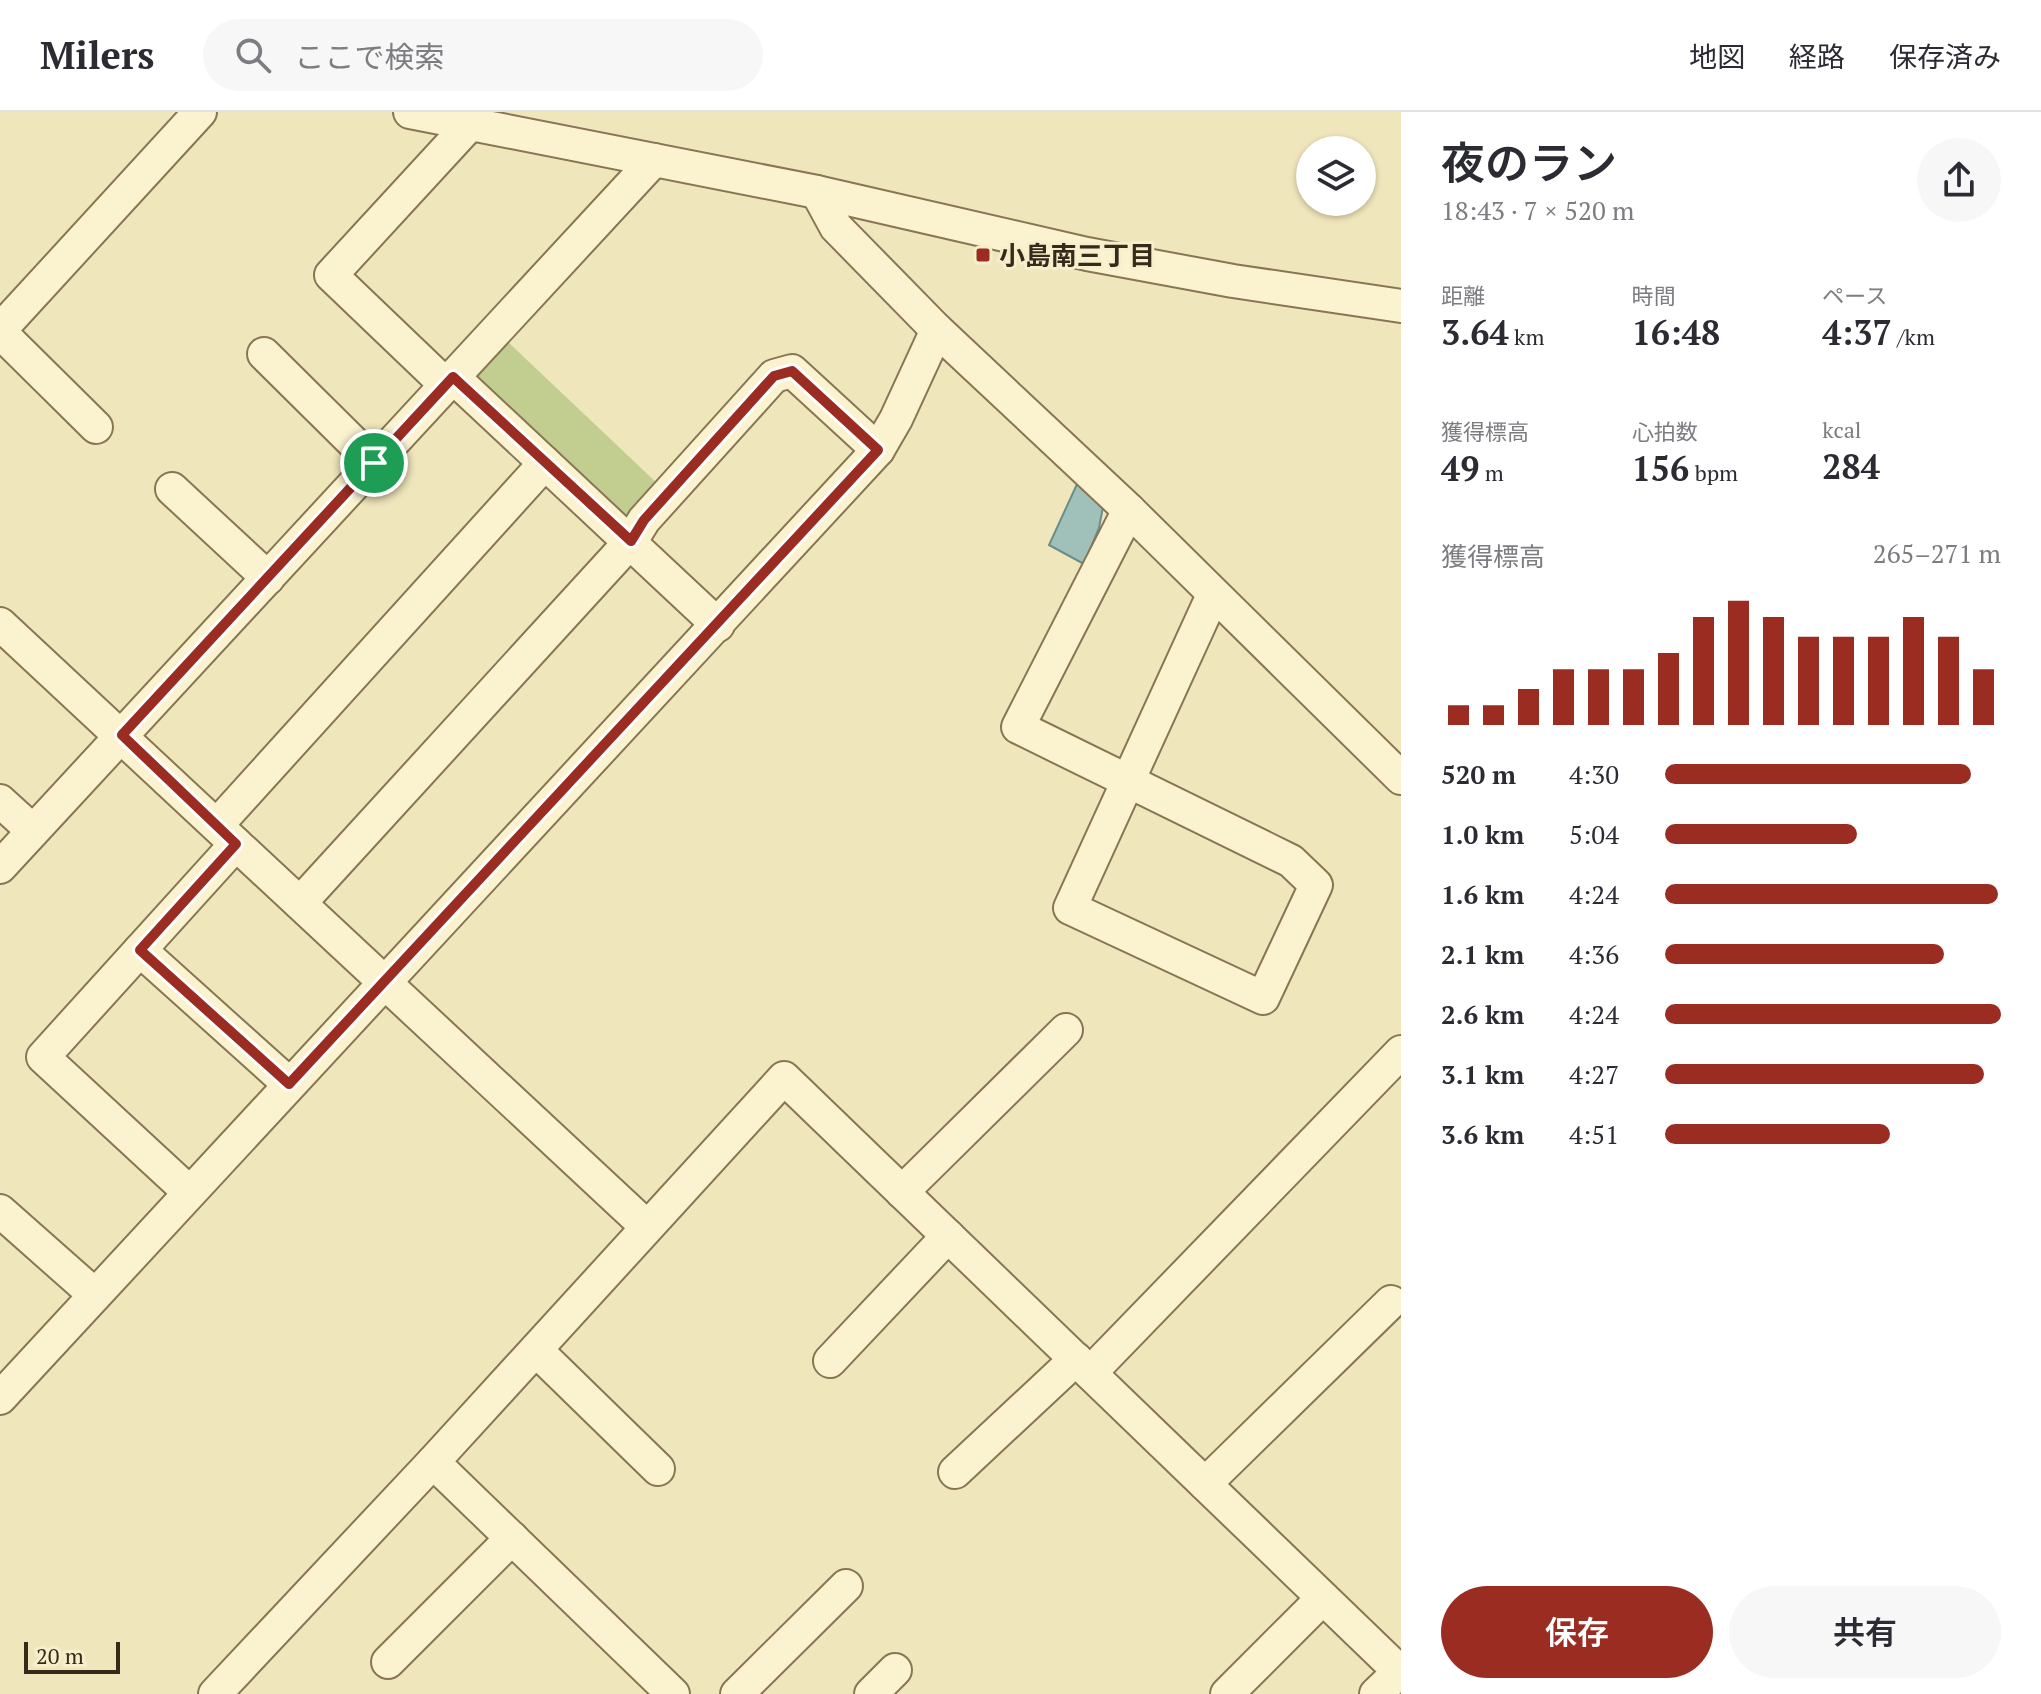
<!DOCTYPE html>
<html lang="ja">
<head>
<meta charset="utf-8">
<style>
	body { margin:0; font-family:"PT Serif","Noto Sans JP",serif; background:#f7f7f7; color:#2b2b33; height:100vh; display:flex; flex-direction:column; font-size:30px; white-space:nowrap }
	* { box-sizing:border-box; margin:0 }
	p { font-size:26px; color:#7c7c81 }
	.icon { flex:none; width:44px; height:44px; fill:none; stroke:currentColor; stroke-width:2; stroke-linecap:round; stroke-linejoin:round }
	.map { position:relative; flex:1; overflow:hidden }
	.sheet { display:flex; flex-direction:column; background:#fff; width:640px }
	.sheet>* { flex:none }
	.tools { position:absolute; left:1296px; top:24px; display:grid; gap:16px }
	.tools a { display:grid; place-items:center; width:80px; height:80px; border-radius:50%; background:#fff; box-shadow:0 2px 6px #0004; font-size:40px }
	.scale { position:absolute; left:24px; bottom:20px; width:96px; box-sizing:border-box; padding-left:8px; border:4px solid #362b1a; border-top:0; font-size:22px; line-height:28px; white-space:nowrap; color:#362b1a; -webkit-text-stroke:6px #f7efcc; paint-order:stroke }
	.pin { position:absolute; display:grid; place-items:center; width:68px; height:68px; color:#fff; margin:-34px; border:4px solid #fff; border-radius:50%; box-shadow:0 2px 8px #0007 }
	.round { display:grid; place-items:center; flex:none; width:84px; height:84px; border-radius:42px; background:#f7f7f7 }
	.headline { display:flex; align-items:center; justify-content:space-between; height:136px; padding:0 40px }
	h1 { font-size:44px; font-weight:600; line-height:60px }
	.figures { display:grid; grid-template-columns:repeat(3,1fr); gap:12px; height:136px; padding:8px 40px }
	.figures div { display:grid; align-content:center }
	.figures b { font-size:34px; font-weight:600 }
	.figures small { font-size:22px; font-weight:400 }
	.figures p { font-size:22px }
	.chart { height:224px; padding:16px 40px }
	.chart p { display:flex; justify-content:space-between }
	.chart svg { width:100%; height:144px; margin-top:8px; stroke:#9b2c21; stroke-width:6 }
	.action { display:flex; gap:16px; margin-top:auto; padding:16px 40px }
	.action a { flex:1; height:92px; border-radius:48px; background:#9b2c21; color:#fff; font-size:32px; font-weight:600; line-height:92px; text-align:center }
	.action a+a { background:#f7f7f7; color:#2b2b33 }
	ul { padding:0 40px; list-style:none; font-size:26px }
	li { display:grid; grid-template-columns:128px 96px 1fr; align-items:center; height:60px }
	li i { height:20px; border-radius:10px; background:#9b2c21 }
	header { display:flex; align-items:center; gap:48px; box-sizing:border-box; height:112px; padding:0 40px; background:#fff; border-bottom:2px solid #e1e1e2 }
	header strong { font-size:38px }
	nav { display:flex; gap:44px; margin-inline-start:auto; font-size:28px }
	.search { width:560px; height:72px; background:#f7f7f7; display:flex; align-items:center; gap:20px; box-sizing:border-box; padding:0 28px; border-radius:44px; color:#7c7c81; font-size:30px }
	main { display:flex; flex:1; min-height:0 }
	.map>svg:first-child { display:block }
	.green { fill:#c1ce8f }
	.water { fill:#a0c1ba; stroke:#678f89; stroke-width:2 }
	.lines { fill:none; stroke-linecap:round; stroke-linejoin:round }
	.minor-casing { stroke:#887554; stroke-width:36 }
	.minor { stroke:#fbf2cf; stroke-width:32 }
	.route-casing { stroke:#fff; stroke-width:16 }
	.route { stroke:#9b2c21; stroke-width:10 }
	.poi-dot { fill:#9b2c21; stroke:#f7efcc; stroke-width:3 }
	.labels { text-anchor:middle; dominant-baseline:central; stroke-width:6; stroke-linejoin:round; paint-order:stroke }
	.poi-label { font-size:26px; font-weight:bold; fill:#362b1a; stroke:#f7efcc; text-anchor:start }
</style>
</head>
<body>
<header>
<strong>Milers</strong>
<div class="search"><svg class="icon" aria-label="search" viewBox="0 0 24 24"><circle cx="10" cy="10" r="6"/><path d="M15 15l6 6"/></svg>ここで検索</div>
<nav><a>地図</a><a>経路</a><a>保存済み</a></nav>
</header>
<main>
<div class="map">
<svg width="1401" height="1582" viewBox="0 0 1401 1582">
	<rect width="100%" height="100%" fill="#f0e6bc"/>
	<path class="green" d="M506 228 660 374 636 401 620 402 475 271 477 257Z"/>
	<path class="water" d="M1078 370 1103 395 1099 416 1084 452 1049 433Z"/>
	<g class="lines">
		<defs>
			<g id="minor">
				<path d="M410 0 817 80 1087 142 1233 169 1401 194"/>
				<path d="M817 80 836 115 937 218 1129 398 1401 666"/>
				<path d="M0 218 200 0"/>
				<path d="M0 220 96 315"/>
				<path d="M264 242 374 351"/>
				<path d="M453 265 718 513"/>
				<path d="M446 273 331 163 470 12"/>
				<path d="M172 377 268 466"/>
				<path d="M1129 398 1018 615 1291 749 1316 773 1263 886 1070 796 1213 483"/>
				<path d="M0 512 646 1114"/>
				<path d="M0 689 33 719"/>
				<path d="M217 713 545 351"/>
				<path d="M0 755 654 48"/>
				<path d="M300 791 631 429 644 408 774 264 792 259 878 338"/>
				<path d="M140 838 289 972"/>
				<path d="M189 1080 43 945 236 732"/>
				<path d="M902 1080 1066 918"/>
				<path d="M0 1099 95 1183"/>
				<path d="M536 1238 658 1357"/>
				<path d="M830 1249 948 1124"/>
				<path d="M1090 1261 1401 940"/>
				<path d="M0 1286 878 338 896 307 937 218"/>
				<path d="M433 1350 673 1582"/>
				<path d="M955 1360 1076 1247"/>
				<path d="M1205 1372 1391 1190"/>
				<path d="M388 1550 512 1426"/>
				<path d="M215 1582 433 1350 784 966 1401 1561"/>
				<path d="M737 1582 846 1474"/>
				<path d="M871 1582 895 1558"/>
				<path d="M1227 1582 1323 1486"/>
				<path d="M1376 1582 1401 1558"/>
			</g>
		</defs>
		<use href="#minor" class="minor-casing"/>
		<use href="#minor" class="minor"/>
	</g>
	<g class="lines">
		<defs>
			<path id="route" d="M792 259 878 338 289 972 140 838 236 732 122 623 453 265 631 429 644 408 774 264Z"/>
		</defs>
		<use href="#route" class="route-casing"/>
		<use href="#route" class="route"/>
	</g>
	<rect class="poi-dot" x="975" y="135" width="16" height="16" rx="4"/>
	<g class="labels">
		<g class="poi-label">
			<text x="999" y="143">小島南三丁目</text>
		</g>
	</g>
</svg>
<div class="tools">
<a><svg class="icon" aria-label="layers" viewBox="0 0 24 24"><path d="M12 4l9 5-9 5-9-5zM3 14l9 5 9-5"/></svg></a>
</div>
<div class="scale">20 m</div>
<div class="pin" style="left:374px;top:351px;background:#1e9e55"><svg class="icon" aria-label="arrive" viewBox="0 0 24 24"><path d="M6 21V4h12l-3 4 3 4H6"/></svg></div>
</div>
<section class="sheet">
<div class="headline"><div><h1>夜のラン</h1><p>18:43 · 7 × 520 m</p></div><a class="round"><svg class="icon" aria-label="share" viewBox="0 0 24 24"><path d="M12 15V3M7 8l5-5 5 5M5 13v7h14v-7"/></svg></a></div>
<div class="figures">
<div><p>距離</p><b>3.64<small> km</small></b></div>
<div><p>時間</p><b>16:48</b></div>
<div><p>ペース</p><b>4:37<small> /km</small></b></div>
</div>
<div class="figures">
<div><p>獲得標高</p><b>49<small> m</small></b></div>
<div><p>心拍数</p><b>156<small> bpm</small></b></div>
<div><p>kcal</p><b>284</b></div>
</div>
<div class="chart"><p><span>獲得標高</span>265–271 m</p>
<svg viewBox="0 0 160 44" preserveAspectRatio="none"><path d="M5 44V38M15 44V38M25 44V33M35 44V27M45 44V27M55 44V27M65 44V22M75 44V11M85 44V6M95 44V11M105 44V17M115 44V17M125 44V17M135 44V11M145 44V17M155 44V27"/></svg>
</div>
<ul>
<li><b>520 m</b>4:30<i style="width:91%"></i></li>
<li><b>1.0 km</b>5:04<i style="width:57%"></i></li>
<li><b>1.6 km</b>4:24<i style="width:99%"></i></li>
<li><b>2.1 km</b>4:36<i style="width:83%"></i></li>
<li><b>2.6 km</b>4:24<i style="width:100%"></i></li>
<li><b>3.1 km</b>4:27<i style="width:95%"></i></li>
<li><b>3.6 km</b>4:51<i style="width:67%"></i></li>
</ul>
<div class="action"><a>保存</a><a>共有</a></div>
</section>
</main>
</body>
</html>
